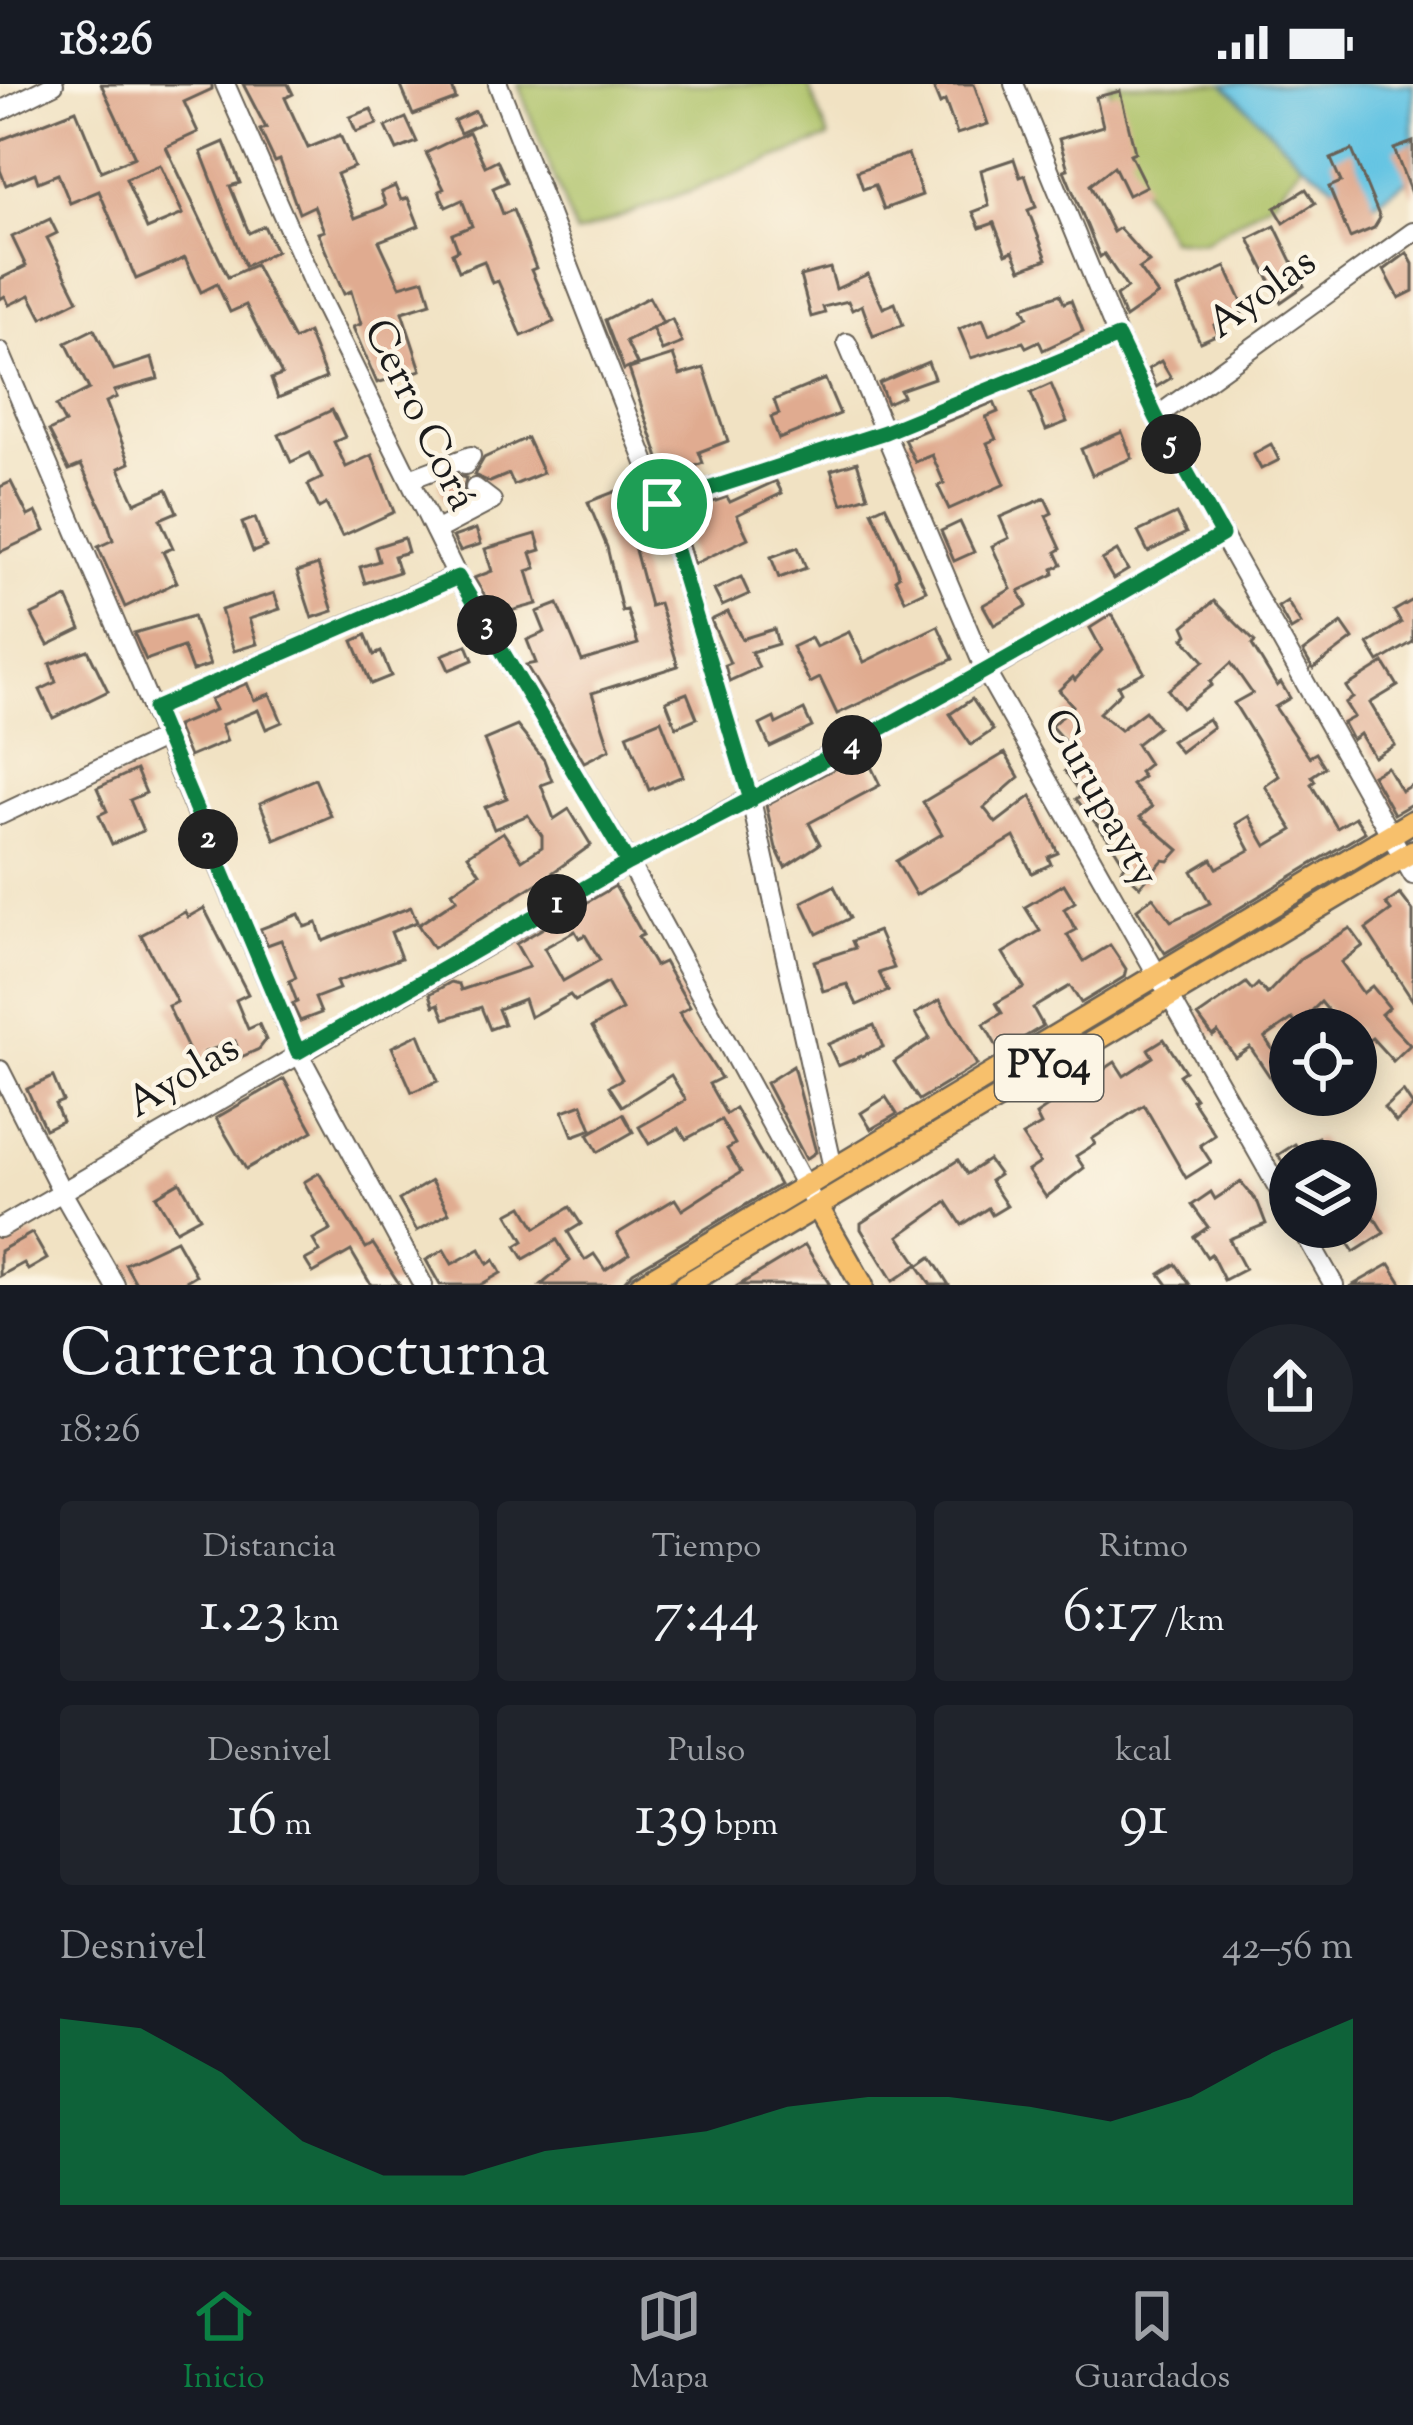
<!DOCTYPE html>
<html lang="es">
<head>
<meta charset="utf-8">
<style>
	body { margin:0; font-family:"Sorts Mill Goudy",serif; background:#20242c; color:#f1f3f6; height:100vh; display:flex; flex-direction:column; font-size:45px; white-space:nowrap }
	* { box-sizing:border-box; margin:0 }
	p { font-size:39px; color:#9ea1a6 }
	.icon { flex:none; width:66px; height:66px; fill:none; stroke:currentColor; stroke-width:2; stroke-linecap:round; stroke-linejoin:round }
	.map { position:relative; height:1201px; overflow:hidden }
	.drawer { display:flex; flex-direction:column; background:#171b24; flex:1 }
	.drawer>* { flex:none }
	.controls { position:absolute; left:1269px; top:924px; display:grid; gap:24px }
	.controls a { display:grid; place-items:center; width:108px; height:108px; border-radius:50%; background:#171b24; box-shadow:0 6px 30px #0003; font-size:60px }
	.pin { position:absolute; display:grid; place-items:center; width:102px; height:102px; color:#fff; margin:-51px; border:6px solid #fff; border-radius:50%; box-shadow:0 3px 12px #0007 }
	.km { position:absolute; width:60px; height:60px; margin:-30px; border-radius:50%; background:#222; color:#fff; font-size:33px; line-height:60px; text-align:center }
	.round { display:grid; place-items:center; flex:none; width:126px; height:126px; border-radius:63px; background:#20242c }
	.summary { display:flex; align-items:center; justify-content:space-between; height:204px; padding:0 60px }
	h1 { font-size:66px; font-weight:600; line-height:90px }
	.stats { display:grid; grid-template-columns:repeat(3,1fr); gap:18px; height:204px; padding:12px 60px }
	.stats div { display:grid; align-content:center; border-radius:12px; background:#20242c; text-align:center }
	.stats b { font-size:60px; font-weight:600 }
	.stats small { font-size:33px; font-weight:400 }
	.stats p { font-size:33px }
	.chart { height:336px; padding:24px 60px }
	.chart p { display:flex; justify-content:space-between }
	.chart svg { width:100%; height:216px; margin-top:12px; fill:#0b8043; opacity:.7 }
	.status { display:flex; justify-content:space-between; align-items:center; height:84px; padding:0 60px; background:#171b24; direction:ltr }
	.status svg { height:33px; fill:currentColor }
	.tabs { display:flex; justify-content:space-around; align-items:center; height:168px; border-top:3px solid #363941; background:#171b24; font-size:33px; color:#9ea1a6 }
	.tabs a { display:grid; justify-items:center; gap:6px }
	.tabs .on { color:#0b8043 }
	.map>svg:first-child { display:block }
	.green { fill:#acc166; stroke:#646e41; stroke-width:3 }
	.water { fill:#65c4e3; stroke:#407080; stroke-width:3 }
	.building { fill:#e0ab90; fill-rule:evenodd }
	.lines { fill:none; stroke-linecap:round; stroke-linejoin:round }
	.minor-casing { stroke:#676156; stroke-width:22 }
	.major-casing { stroke:#676156; stroke-width:26 }
	.minor { stroke:#fff; stroke-width:18 }
	.major { stroke:#f7c06c; stroke-width:21 }
	.route-casing { stroke:#fff; stroke-width:24 }
	.route { stroke:#0b8043; stroke-width:15 }
	.labels { text-anchor:middle; dominant-baseline:central; stroke-width:9; stroke-linejoin:round; paint-order:stroke }
	.shield { fill:#fcf5e5; stroke:#5f5d58; stroke-width:3 }
	.shield-label { font-size:39px; font-weight:bold; fill:#1c1c1c }
	.street-label { font-size:42px; fill:#1c1c1c; stroke:#fcf5e5 }
</style>
</head>
<body>
<div class="status"><b>18:26</b><svg viewBox="0 0 49 12"><path d="M0 12V9h3v3zM5 12V6h3v6zM10 12V3h3v9zM15 12V0h3v12zM26 1h20v11H26zM47 4h2v5h-2z"/></svg></div>
<div class="map">
<svg width="1413" height="1201" viewBox="0 0 1413 1201">
	<rect width="100%" height="100%" fill="#fcf5e5"/>
	<filter id="ink" filterUnits="userSpaceOnUse"><feTurbulence type="fractalNoise" baseFrequency=".00833" numOctaves="2"/><feDisplacementMap in="SourceGraphic" scale="24" xChannelSelector="R" yChannelSelector="G"/><feConvolveMatrix kernelMatrix="1 2 1 2 8 2 1 2 1" color-interpolation-filters="sRGB"/></filter>
	<filter id="wash" filterUnits="userSpaceOnUse"><feTurbulence type="fractalNoise" baseFrequency=".004" numOctaves="4" result="noise"/><feDisplacementMap in="SourceGraphic" scale="48" xChannelSelector="R" yChannelSelector="G"/><feGaussianBlur stdDeviation="2.7" result="paint"/><feColorMatrix in="noise" values="0 0 0 0 0 0 0 0 0 0 0 0 0 0 0 0 0 1.4 0 .05"/><feComposite in="paint" operator="in"/></filter>
	<g filter="url(#wash)">
		<rect width="100%" height="100%" fill="#f1e2c3"/>
		<g class="green">
			<path d="M518 0H808L829 54 576 150Z"/>
			<path d="M1108 0H1224L1302 79 1274 115 1203 158 1170 155 1134 91Z"/>
		</g>
		<path class="water" d="M1224 0H1413V92L1367 124 1302 79Z"/>
		<g id="blocks">
			<g class="building">
				<path d="M101 0H212V5L184 18 198 48 166 63 228 193 255 181 294 256 308 249 326 294 278 314 271 295 282 291 246 221 230 228 217 200 201 208 185 174 136 195 99 107 70 119 58 90 38 98 35 89 6 101 0 86V56L76 26 101 87 135 73ZM160 81 183 130 147 145 126 95Z"/>
				<path d="M243 0H288L293 10 285 14 308 64 340 51 354 83 337 90 355 134 386 122 381 108 395 102 401 116 408 114 419 142 379 157 400 202 424 195 431 219 402 228 421 286 377 299 353 243 361 240 351 207 344 210 337 194 318 149 324 147 314 122 299 129 280 76 275 78 260 46 266 44Z"/>
				<path d="M400 0H451L456 15 413 31Z"/>
				<path d="M932 0H974L988 40 957 50 945 17 940 20Z"/>
				<path d="M1120 7 1135 68 1130 70 1146 102 1128 111 1114 82 1090 101 1113 148 1119 144 1149 178 1139 185 1158 211 1125 234 1116 212 1127 204 1104 170 1100 173 1064 86 1068 85 1059 55 1103 42 1096 13Z"/>
				<path d="M371 25 377 40 356 48 350 33Z"/>
				<path d="M475 27 481 39 460 49 454 37Z"/>
				<path d="M406 34 417 58 397 66 386 43Z"/>
				<path d="M469 48 485 82 497 76 507 98 493 104 503 130 513 126 536 184 531 186 554 238 522 252 498 197 492 199 484 177 459 187 452 169 458 166 452 150 472 142 462 116 446 123 439 107 444 105 426 69Z"/>
				<path d="M224 58 240 99 230 102 249 149 264 142 276 167 245 182 201 68Z"/>
				<path d="M1413 58V111L1412 112 1394 65Z"/>
				<path d="M1352 66 1380 134 1374 144 1350 154 1329 103 1341 98 1331 75Z"/>
				<path d="M908 70 922 111 884 125 875 101 863 105 857 87Z"/>
				<path d="M1014 75 1020 93 1025 91 1036 123 1028 126 1047 175 1021 185 1013 167 1006 170 994 139 980 144 973 128 989 122 981 86Z"/>
				<path d="M1306 105 1315 119 1284 139 1275 124Z"/>
				<path d="M50 135 57 149 47 154 78 216 42 234 30 211 9 221 5 212 0 215V195L26 182 12 153Z"/>
				<path d="M1275 142 1304 202 1281 218 1249 155Z"/>
				<path d="M1407 169 1413 180V207L1399 214 1384 186Z"/>
				<path d="M1226 183 1246 227 1214 241 1218 250 1200 258 1177 205Z"/>
				<path d="M830 184 836 205 868 190 883 224 895 219 903 241 873 252 862 221 852 226 848 217 823 223 825 229 811 233 800 192Z"/>
				<path d="M1060 210 1064 219 1071 216 1083 247 1043 266 1039 257 1026 263 1023 258 971 274 959 245 983 235 989 251 1028 233 1023 223Z"/>
				<path d="M649 213 663 239 626 258 637 280 624 286 605 236Z"/>
				<path d="M672 235 682 259 662 267 652 244Z"/>
				<path d="M94 245 114 286 152 274 158 295 114 307 117 313 106 318 130 379 119 384 135 419 167 405 177 428 160 435 173 464 163 468 177 498 125 523 98 463 113 456 107 436 81 381 69 386 49 347 65 339 56 322 89 305 66 259Z"/>
				<path d="M673 271 680 291 704 284 728 357 699 368 703 379 671 391 663 386 629 285Z"/>
				<path d="M1161 277 1171 294 1156 303 1148 285Z"/>
				<path d="M928 278 934 294 900 306 903 312 887 319 879 299Z"/>
				<path d="M825 295 840 330 779 355 771 333 779 330 774 316Z"/>
				<path d="M1051 300 1067 338 1046 346 1031 309Z"/>
				<path d="M994 318 998 328 986 333 996 355 987 359 1005 400 949 425 938 402 944 399 932 371 915 378 904 355Z"/>
				<path d="M332 326 345 353 334 358 346 383 372 371 394 428 342 452 326 420 319 424 308 401 322 394 310 369 291 378 279 351Z"/>
				<path d="M1122 348 1132 374 1092 391 1081 365Z"/>
				<path d="M527 354 543 389 514 401 509 390 490 398 474 391 484 374Z"/>
				<path d="M1271 360 1279 376 1261 385 1253 370Z"/>
				<path d="M857 378 868 412 842 420 831 386Z"/>
				<path d="M457 392 466 394 463 409 445 416 438 399Z"/>
				<path d="M776 397 782 409 737 431 748 454 694 480 686 453 697 448 687 427 727 413 730 418Z"/>
				<path d="M11 398 28 432 36 428 45 447 0 468V403Z"/>
				<path d="M619 406 650 522 659 519 678 582 592 609 610 665 584 678 526 581 536 579 527 556 545 548 537 528 558 520 582 577 638 560 627 526 622 527 607 463 588 418Z"/>
				<path d="M1045 414 1052 429 1046 432 1061 465 1056 468 1062 481 1053 485 1054 490 1019 507 1027 522 994 541 983 521 1011 505 992 462 1009 454 1000 433Z"/>
				<path d="M885 421 926 506 905 516 895 495 899 492 894 475 872 427Z"/>
				<path d="M1176 430 1186 449 1148 468 1138 448Z"/>
				<path d="M255 434 266 463 253 468 242 439Z"/>
				<path d="M960 438 974 468 954 477 941 447Z"/>
				<path d="M476 445 481 460 460 467 453 453Z"/>
				<path d="M536 450 541 466 531 469 536 484 527 487 537 520 511 527 509 522 493 526 474 494 492 487 485 465Z"/>
				<path d="M404 454 408 468 394 472 399 488 365 499 360 483 379 477 375 463Z"/>
				<path d="M798 463 806 484 779 494 771 473Z"/>
				<path d="M1117 467 1128 486 1113 495 1102 476Z"/>
				<path d="M318 481 333 527 312 534 297 488Z"/>
				<path d="M741 493 749 510 722 522 714 506Z"/>
				<path d="M274 509 280 525 249 535 257 560 234 567 221 526Z"/>
				<path d="M67 514 81 545 48 561 32 531Z"/>
				<path d="M1413 516V558L1379 578 1368 560 1401 539 1394 527Z"/>
				<path d="M1214 517 1255 558 1252 561 1277 602 1281 599 1290 614 1275 623 1309 673 1316 669 1325 683 1312 692 1315 697 1311 700 1337 744 1355 733 1365 748 1165 869 1137 825 1153 813 1171 837 1210 819 1192 787 1212 775 1217 784 1250 766 1236 740 1249 732 1266 762 1293 746 1265 702 1279 692 1234 619 1252 609 1231 579 1210 598 1212 601 1182 624 1168 606 1204 577 1184 554 1188 551 1184 542Z"/>
				<path d="M1287 517 1301 540 1291 546 1278 523Z"/>
				<path d="M728 528 742 555 774 545 778 560 751 568 759 583 729 597 725 581 730 579 711 536Z"/>
				<path d="M1112 530 1144 588 1118 602 1121 608 1099 629 1120 646 1145 627 1158 643 1136 660 1149 680 1139 688 1143 693 1132 701 1152 723 1140 733 1179 766 1169 777 1163 776 1140 802 1122 785 1125 781 1108 754 1076 715 1082 710 1065 687 1081 676 1051 642 1073 622 1059 606 1073 593 1075 596 1102 566 1090 544Z"/>
				<path d="M193 532 210 581 192 587 183 563 146 576 134 549Z"/>
				<path d="M1342 539 1353 555 1313 585 1303 568Z"/>
				<path d="M938 542 953 575 837 630 820 594 810 599 792 563 811 554 816 563 849 548 864 578Z"/>
				<path d="M366 551 374 571 381 568 391 592 371 600 353 557Z"/>
				<path d="M467 561 473 576 449 586 442 571Z"/>
				<path d="M88 566 108 607 53 634 40 606 56 598 50 580Z"/>
				<path d="M1384 579 1398 602 1370 619 1395 661 1374 673 1360 650 1352 656 1343 639 1354 633 1345 619 1353 614 1346 603Z"/>
				<path d="M247 599 254 616 270 610 282 638 266 645 258 626 221 641 227 657 189 673 176 642 215 626 210 615Z"/>
				<path d="M687 609 697 634 676 643 666 617Z"/>
				<path d="M972 615 993 646 971 661 950 630Z"/>
				<path d="M804 626 812 643 770 663 760 641 774 634 776 640Z"/>
				<path d="M1208 635 1213 643 1180 668 1171 657Z"/>
				<path d="M661 636 683 692 649 706 627 650Z"/>
				<path d="M517 642 544 676 552 697 541 701 554 735 569 725 591 761 541 797 433 864 418 841 457 815 452 808 480 789 468 771 503 748 522 776 542 763V752L528 731 494 745 485 723 507 714 484 656Z"/>
				<path d="M1005 669 1019 693 984 724 996 739 1031 712 1058 769 1048 773 1051 780 1032 789 1014 753 916 811 896 777 942 750 923 718Z"/>
				<path d="M867 674 880 701 809 739 820 760 785 783 776 764 766 721 843 680 845 684Z"/>
				<path d="M1387 683 1401 707 1413 700V719L1394 730 1372 691Z"/>
				<path d="M136 686 146 709 130 716 143 747 112 760 99 731 107 727 97 704Z"/>
				<path d="M315 695 331 732 275 756 260 719Z"/>
				<path d="M1064 800 1075 818 1064 825 1076 846 1067 851 1084 877 1110 861 1126 885 1124 893 1081 919 1070 902 1033 924 1043 942 1000 968 984 940 1002 929 996 919 1024 903 1003 869 1040 847 1025 823Z"/>
				<path d="M615 802 643 851 638 853 655 882 664 878 690 923 679 929 721 994 709 1000 726 1030 735 1024 779 1101 633 1188 621 1201H541L570 1177 557 1156 524 1175 516 1162 524 1157 508 1130 523 1122 536 1144 570 1123 581 1140 568 1148 585 1176 594 1170 605 1186 629 1170 617 1150 675 1115 682 1126 741 1088 727 1065 735 1060 721 1036 686 1055 679 1044 649 1060 639 1043 686 1016 671 991 622 1022 609 1002 622 995 592 943 622 926 607 899 575 917 570 911 530 933 524 915 498 925 504 940 490 945 481 923 445 935 439 920 434 922 430 910 451 898 459 900 461 906 529 883 516 860ZM575 847 579 854 585 851 600 876 563 897 544 864Z"/>
				<path d="M834 802 850 834 817 850 802 818Z"/>
				<path d="M1400 810 1413 827V917L1366 845 1391 827 1386 820Z"/>
				<path d="M411 823 417 838 391 848 401 874 336 898 339 905 315 914 321 929 300 937 292 920 297 918 289 897 296 894 281 856 267 861 260 845 299 830 305 843 317 839 323 857Z"/>
				<path d="M204 824 248 910 236 916 248 945 259 940 266 956 259 965 241 973 235 957 205 968 215 989 202 995 168 922 177 918 141 851 185 828 188 833Z"/>
				<path d="M1350 844 1363 862 1341 878 1363 909 1372 902 1389 923 1381 930 1410 961 1393 977 1372 954 1356 966V945H1344L1321 918 1297 941 1292 935 1265 954 1290 992V997L1278 1005 1250 963 1235 973 1218 948 1213 952 1198 932 1246 899 1252 906 1258 900 1267 910 1301 874Z"/>
				<path d="M878 847 894 884 879 889 888 907 857 921 847 900 823 907 814 877 855 864 852 857Z"/>
				<path d="M940 916 977 981 919 1016 894 978 930 954 915 930Z"/>
				<path d="M874 941 883 963 838 982 828 960Z"/>
				<path d="M419 950 438 997 412 1008 392 963Z"/>
				<path d="M1164 955 1185 987 1179 991 1195 1014 1192 1016 1215 1051 1200 1061 1211 1078 1186 1094 1144 1021 1092 1055 1095 1060 1076 1072 1084 1084 1046 1113 1028 1087 1040 1079 1022 1052 1041 1041 1036 1031 1115 978 1124 992 1153 973 1148 965Z"/>
				<path d="M793 982 816 1068 806 1075 766 999Z"/>
				<path d="M53 993 63 1017 55 1020 62 1037 45 1045 27 1005Z"/>
				<path d="M284 995 313 1047 246 1085 216 1034Z"/>
				<path d="M1403 1007 1413 1022 1396 1038 1384 1024Z"/>
				<path d="M886 1013 897 1030 871 1045 861 1029Z"/>
				<path d="M582 1020 592 1045 573 1052 563 1027Z"/>
				<path d="M623 1030 633 1048 598 1068 588 1050Z"/>
				<path d="M1318 1053 1334 1077H1290L1287 1085 1278 1071 1295 1060 1299 1066Z"/>
				<path d="M958 1076 967 1090 988 1076 999 1091 990 1097 1007 1122 992 1131 988 1124 962 1141 947 1118 899 1152 918 1180 893 1197 861 1145V1139Z"/>
				<path d="M319 1089 366 1164 373 1160 400 1201H371L351 1167 313 1189 305 1176 320 1168 313 1156 331 1146 304 1098Z"/>
				<path d="M431 1097 449 1129 417 1147 399 1116Z"/>
				<path d="M180 1098 200 1133 176 1146 156 1112Z"/>
				<path d="M1241 1098 1258 1119 1266 1140 1229 1155 1245 1185 1224 1196 1211 1170 1207 1173 1194 1153 1208 1143 1192 1121 1211 1108 1215 1115Z"/>
				<path d="M1368 1123 1384 1149 1354 1168 1341 1148 1356 1143V1130Z"/>
				<path d="M32 1149 47 1175 28 1186 24 1179 0 1192V1167Z"/>
				<path d="M176 1156 196 1191 179 1201H137L125 1180Z"/>
				<path d="M805 1161 830 1201H739Z"/>
				<path d="M480 1165 488 1180 494 1176 501 1189 480 1201H440L426 1176 444 1166 452 1180Z"/>
				<path d="M931 1173 949 1201H931L918 1182Z"/>
				<path d="M1176 1180 1190 1201H1168L1160 1190Z"/>
				<path d="M1390 1180 1403 1201H1353Z"/>
			</g>
		</g>
	</g>
	<g filter="url(#ink)">
		<use href="#blocks" fill-opacity="0" stroke="#676156" stroke-width="3"/>
		<g class="lines">
			<defs>
				<g id="minor">
					<path d="M225 0 320 215 457 492 629 779 812 1115"/>
					<path d="M498 0 662 420 751 716 833 1084"/>
					<path d="M1014 0 1118 253 1156 333 1413 791"/>
					<path d="M0 27 54 0"/>
					<path d="M847 259 986 588 1290 1125"/>
					<path d="M0 268 298 968 423 1201"/>
					<path d="M1156 333 1413 148"/>
					<path d="M410 395 471 372 465 381"/>
					<path d="M662 420 885 348 1118 253"/>
					<path d="M435 447 492 417 475 404"/>
					<path d="M154 625 457 492"/>
					<path d="M0 731 165 653"/>
					<path d="M0 986 62 1108 115 1201"/>
					<path d="M1301 1143 1334 1201"/>
					<path d="M0 1144 629 779 986 588 1222 451"/>
				</g>
				<g id="major">
					<path d="M817 1122 862 1201"/>
					<path d="M641 1201 1413 737"/>
					<path d="M685 1201 1413 767"/>
				</g>
			</defs>
			<use href="#minor" class="minor-casing"/>
			<use href="#major" class="major-casing"/>
			<use href="#minor" class="minor"/>
			<use href="#major" class="major"/>
		</g>
	</g>
	<g class="lines" filter="url(#ink)">
		<defs>
			<path id="route" d="M662 420 751 716 628 779 298 968 154 625 458 493 628 779C830 676 1026 565 1222 451L1156 333 1118 253 885 348 662 420"/>
		</defs>
		<use href="#route" class="route-casing"/>
		<use href="#route" class="route"/>
	</g>
	<g class="labels">
		<rect class="shield" x="995" y="951" width="108" height="66" rx="9"/>
		<g class="shield-label">
			<text x="1049" y="984">PY04</text>
		</g>
		<g class="street-label">
			<text transform="translate(1263 211) rotate(-36)">Ayolas</text>
			<text transform="translate(418 332) rotate(64)">Cerro Corá</text>
			<text transform="translate(1099 715) rotate(61)">Curupayty</text>
			<text transform="translate(184 994) rotate(-31)">Ayolas</text>
		</g>
	</g>
</svg>
<div class="controls">
<a><svg class="icon" aria-label="locate" viewBox="0 0 24 24"><circle cx="12" cy="12" r="6"/><path d="M12 2v4M12 18v4M2 12h4M18 12h4"/></svg></a>
<a><svg class="icon" aria-label="layers" viewBox="0 0 24 24"><path d="M12 4l9 5-9 5-9-5zM3 14l9 5 9-5"/></svg></a>
</div>
<div class="pin" style="left:662px;top:420px;background:#1e9e55"><svg class="icon" aria-label="arrive" viewBox="0 0 24 24"><path d="M6 21V4h12l-3 4 3 4H6"/></svg></div>
<b class="km" style="left:557px;top:820px">1</b>
<b class="km" style="left:208px;top:755px">2</b>
<b class="km" style="left:487px;top:541px">3</b>
<b class="km" style="left:852px;top:661px">4</b>
<b class="km" style="left:1171px;top:360px">5</b>
</div>
<section class="drawer">
<div class="summary"><div><h1>Carrera nocturna</h1><p>18:26</p></div><a class="round"><svg class="icon" aria-label="share" viewBox="0 0 24 24"><path d="M12 15V3M7 8l5-5 5 5M5 13v7h14v-7"/></svg></a></div>
<div class="stats">
<div><p>Distancia</p><b>1.23<small> km</small></b></div>
<div><p>Tiempo</p><b>7:44</b></div>
<div><p>Ritmo</p><b>6:17<small> /km</small></b></div>
</div>
<div class="stats">
<div><p>Desnivel</p><b>16<small> m</small></b></div>
<div><p>Pulso</p><b>139<small> bpm</small></b></div>
<div><p>kcal</p><b>91</b></div>
</div>
<div class="chart"><p><span>Desnivel</span>42–56 m</p>
<svg viewBox="0 0 160 44" preserveAspectRatio="none"><path d="M0 44V6L10 8L20 17L30 31L40 38L50 38L60 33L70 31L80 29L90 24L100 22L110 22L120 24L130 27L140 22L150 13L160 6V44z"/></svg>
</div>
</section>
<nav class="tabs">
<a class="on"><svg class="icon" aria-label="home" viewBox="0 0 24 24"><path d="M3 11l9-7 9 7M6 9v11h12V9"/></svg>Inicio</a>
<a><svg class="icon" aria-label="map" viewBox="0 0 24 24"><path d="M3 6l6-2 6 2 6-2v14l-6 2-6-2-6 2zM9 4v14M15 6v14"/></svg>Mapa</a>
<a><svg class="icon" aria-label="saved" viewBox="0 0 24 24"><path d="M7 4h10v16l-5-4-5 4z"/></svg>Guardados</a>
</nav>
</body>
</html>
